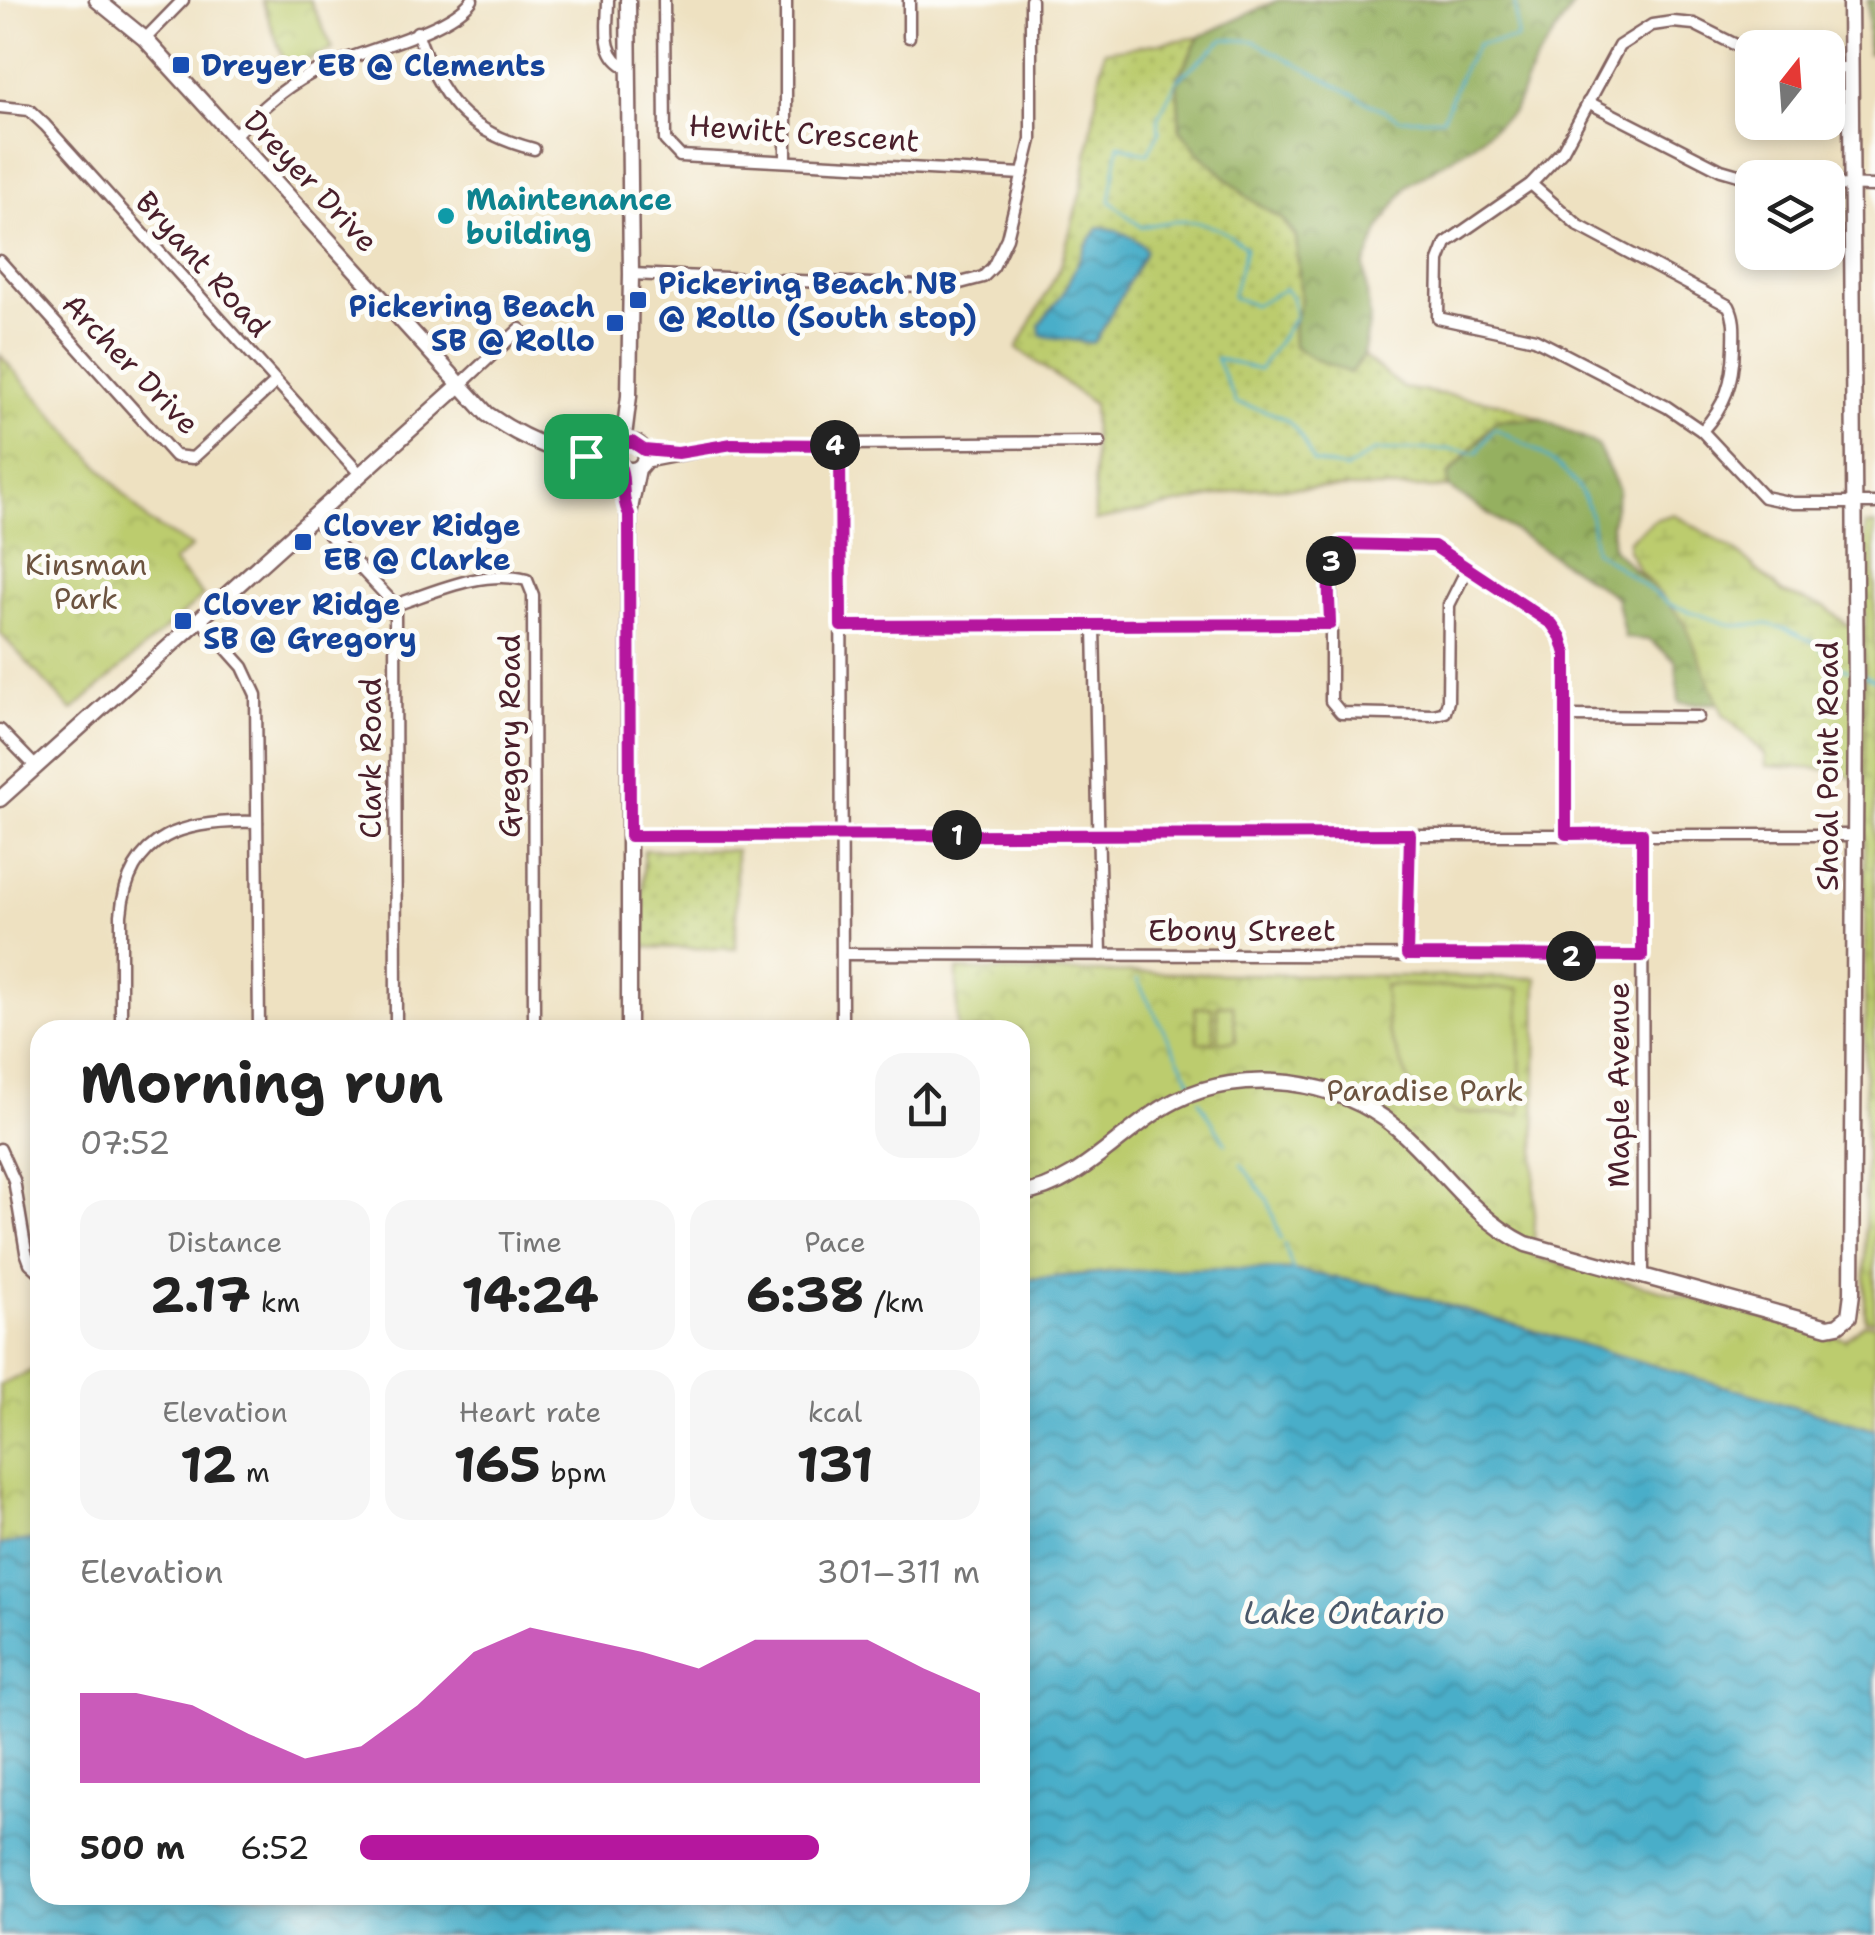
<!DOCTYPE html>
<html lang="en">
<head>
<meta charset="utf-8">
<style>
	body { margin:0; font-family:"Shantell Sans",sans-serif; background:#f6f6f6; color:#222; height:100vh; display:flex; flex-direction:column; font-size:38px; white-space:nowrap }
	* { box-sizing:border-box; margin:0 }
	p { font-size:32px; color:#767676 }
	.icon { flex:none; width:55px; height:55px; fill:none; stroke:currentColor; stroke-width:2; stroke-linecap:round; stroke-linejoin:round }
	.map { position:relative; flex:1; overflow:hidden }
	.drawer { position:absolute; left:30px; top:1020px; width:1000px; height:885px; display:flex; flex-direction:column; background:#fff; border-radius:30px; box-shadow:0 5px 15px #0003 }
	.drawer>* { flex:none }
	.needle { width:65px; rotate:17deg }
	.tools { position:absolute; left:1735px; top:30px; display:grid; gap:20px }
	.tools a { display:grid; place-items:center; width:110px; height:110px; border-radius:20px; background:#fff; box-shadow:0 5px 15px #0003; font-size:50px }
	.pin { position:absolute; display:grid; place-items:center; width:85px; height:85px; color:#fff; margin:-42px; border-radius:20px; box-shadow:0 5px 15px #0006 }
	.km { position:absolute; width:50px; height:50px; margin:-25px; border-radius:50%; background:#222; color:#fff; font-size:28px; line-height:50px; text-align:center }
	.round { display:grid; place-items:center; flex:none; width:105px; height:105px; border-radius:30px; background:#f6f6f6 }
	.headline { display:flex; align-items:center; justify-content:space-between; height:170px; padding:0 50px }
	h1 { font-size:55px; font-weight:700; line-height:75px }
	.metrics { display:grid; grid-template-columns:repeat(3,1fr); gap:15px; height:170px; padding:10px 50px }
	.metrics div { display:grid; align-content:center; border-radius:25px; background:#f6f6f6; text-align:center }
	.metrics b { font-size:50px; font-weight:700 }
	.metrics small { font-size:28px; font-weight:400 }
	.metrics p { font-size:28px }
	.chart { height:280px; padding:20px 50px }
	.chart p { display:flex; justify-content:space-between }
	.chart svg { width:100%; height:180px; margin-top:10px; fill:#b5179e; opacity:.7 }
	ul { padding:0 50px; list-style:none; font-size:32px }
	li { display:grid; grid-template-columns:160px 120px 1fr; align-items:center; height:75px }
	li i { height:25px; border-radius:12px; background:#b5179e }
	.map>svg:first-child { display:block }
	.grass { fill:url(#grass-dots); stroke:#83764c; stroke-width:2.5 }
	.forest { fill:url(#forest-crowns); stroke:#706846; stroke-width:2.5 }
	.wetland { fill:url(#wetland-marsh); stroke:#83764c; stroke-width:2.5 }
	.park { fill:url(#park-crowns); stroke:#83764c; stroke-width:2.5 }
	.pitch { fill:#bccc6e; stroke:#83764c; stroke-width:2.5 }
	.water { fill:url(#water-waves); stroke:#4a667a; stroke-width:2.5 }
	.lines { fill:none; stroke-linecap:round; stroke-linejoin:round }
	.stream { stroke:#4aaec9; stroke-width:2.5 }
	.street-casing { stroke:#836360; stroke-width:15 }
	.secondary-casing { stroke:#836360; stroke-width:19 }
	.street { stroke:#fff; stroke-width:10 }
	.secondary { stroke:#fff; stroke-width:14 }
	.route-casing { stroke:#fff; stroke-width:20 }
	.route { stroke:#b5179e; stroke-width:12 }
	.transit-dot { fill:#1a4fb4; stroke:#fdfcf7; stroke-width:4 }
	.culture-dot { fill:#0f9aa8; stroke:#fdfcf7; stroke-width:4 }
	.labels { text-anchor:middle; dominant-baseline:central; stroke-width:10; stroke-linejoin:round; paint-order:stroke }
	.transit-label { font-size:30px; font-weight:bold; fill:#164399; stroke:#fdfcf7; text-anchor:start }
	.street-label { font-size:30px; fill:#4a1f2b; stroke:#fdfcf7 }
	.culture-label { font-size:30px; font-weight:bold; fill:#0d838f; stroke:#fdfcf7; text-anchor:start }
	.park-label { font-size:30px; fill:#6c533f; stroke:#fdfcf7 }
	.water-label { font-size:32px; font-style:italic; fill:#4a586a; stroke:#fdfcf7 }
</style>
</head>
<body>
<div class="map">
<svg width="1875" height="1935" viewBox="0 0 1875 1935">
	<defs>
		<pattern id="grass-dots" width="8" height="8" patternUnits="userSpaceOnUse" patternTransform="scale(2.5)"><rect width="8" height="8" fill="#bccc6e"/><path d="M2 2h.1M6 6h.1" fill="none" stroke="#a3af5f" stroke-width="1.8" stroke-linecap="round"/></pattern>
		<pattern id="forest-crowns" width="20" height="18" patternUnits="userSpaceOnUse" patternTransform="scale(2.5)"><rect width="20" height="18" fill="#95b061"/><path d="M2 6a3 3 0 1 1 6 0M12 15a3 3 0 1 1 6 0" fill="none" stroke="#7c8f50"/></pattern>
		<pattern id="wetland-marsh" width="20" height="14" patternUnits="userSpaceOnUse" patternTransform="scale(2.5)"><rect width="20" height="14" fill="#bccc6e"/><path d="M1 5h8M5 5V1M11 12h8M15 12V8" fill="none" stroke="#a3af5f"/></pattern>
		<pattern id="park-crowns" width="20" height="18" patternUnits="userSpaceOnUse" patternTransform="scale(2.5)"><rect width="20" height="18" fill="#bccc6e"/><path d="M2 6a3 3 0 1 1 6 0M12 15a3 3 0 1 1 6 0" fill="none" stroke="#a3af5f"/></pattern>
		<pattern id="water-waves" width="16" height="10" patternUnits="userSpaceOnUse" patternTransform="scale(2.5)"><rect width="16" height="10" fill="#4aaec9"/><path d="M0 5q4-4 8 0t8 0" fill="none" stroke="#408da3"/></pattern>
	</defs>
	<rect width="100%" height="100%" fill="#fdfcf7"/>
	<filter id="ink" filterUnits="userSpaceOnUse"><feTurbulence type="fractalNoise" baseFrequency=".01" numOctaves="2"/><feDisplacementMap in="SourceGraphic" scale="20" xChannelSelector="R" yChannelSelector="G"/><feConvolveMatrix kernelMatrix="1 2 1 2 8 2 1 2 1" color-interpolation-filters="sRGB"/></filter>
	<filter id="wash" filterUnits="userSpaceOnUse"><feTurbulence type="fractalNoise" baseFrequency=".0048" numOctaves="4" result="noise"/><feDisplacementMap in="SourceGraphic" scale="40" xChannelSelector="R" yChannelSelector="G"/><feGaussianBlur stdDeviation="2.25" result="paint"/><feColorMatrix in="noise" values="0 0 0 0 0 0 0 0 0 0 0 0 0 0 0 0 0 1.4 0 .05"/><feComposite in="paint" operator="in"/></filter>
	<g filter="url(#wash)">
		<rect width="100%" height="100%" fill="#eee1c1"/>
		<g class="grass">
			<path d="M1199 37 1177 80 1180 129 1198 152 1247 197 1282 219 1296 237 1301 299 1293 326 1350 373 1363 356 1403 388 1501 403 1542 419 1496 420 1448 475 1449 488H1255L1095 521 1093 404 1017 348 1060 268 1082 187 1104 51Z"/>
			<path d="M644 850H736V949L640 947Z"/>
		</g>
		<g class="forest">
			<path d="M1278 0H1577L1534 64 1514 111 1471 146 1408 185 1382 224 1364 267 1370 319 1363 356 1350 373 1312 358 1294 346 1293 326 1301 299 1296 237 1282 219 1247 197 1198 152 1180 129 1177 80 1199 37Z"/>
			<path d="M1868 0H1875V54L1868 53Z"/>
			<path d="M1542 419 1597 445 1619 490 1611 524 1613 549 1645 580 1739 643 1761 704 1679 703 1676 661 1649 640 1625 638 1616 597 1449 488 1448 476 1496 420Z"/>
		</g>
		<path class="wetland" d="M1674 514 1737 552 1783 593 1825 607 1848 625 1875 632V790L1837 770 1766 766 1765 754 1723 714 1684 621 1640 572 1628 550 1629 540 1654 520Z"/>
		<g class="park">
			<path d="M262 0H310L333 49 287 69Z"/>
			<path d="M0 355 149 522 192 547 173 562 203 596 72 711 0 633Z"/>
			<path d="M1865 525H1875V1321L1865 1320Z"/>
			<path d="M957 970 1537 978 1534 1257 1845 1339 1864 1324 1875 1325V1430L1381 1286 1120 1271 1020 1280V1030H957Z"/>
			<path d="M40 1367V1542L0 1550V1385Z"/>
		</g>
		<g class="pitch">
			<path d="M1384 985 1519 989 1521 1114 1456 1113 1410 1084 1388 1031Z"/>
			<path d="M1233 1005 1236 1041 1219 1042 1217 1006Z"/>
			<path d="M1212 1007 1214 1042 1198 1043 1195 1008Z"/>
		</g>
		<g class="water">
			<path d="M1099 227C1115 228 1138 237 1146 251L1097 339 1092 343 1041 336 1039 325 1062 295 1086 245Z"/>
			<path d="M1226 1268 1293 1270 1381 1286 1875 1430V1935H0V1545L40 1538V1895H1020V1280L1120 1271Z"/>
		</g>
		<g class="lines">
			<g class="stream">
				<path d="M1515 0 1517 39 1478 44 1464 67 1443 118 1399 119 1254 41 1224 39 1177 80 1158 117 1159 133 1147 154 1119 145 1110 201 1141 227C1184 217 1211 217 1246 248L1232 297 1254 305 1285 289 1292 297 1295 317 1259 370 1216 358 1236 403C1284 416 1293 414 1313 462L1346 469 1374 451 1450 449 1477 453 1494 428C1530 446 1576 468 1589 510 1593 522 1593 537 1594 550L1671 605 1734 626 1767 624 1785 629 1816 643 1838 666 1849 670"/>
				<path d="M1861 674 1875 680"/>
				<path d="M1137 980 1192 1083"/>
				<path d="M1199 1100 1226 1144"/>
				<path d="M1241 1164 1268 1201 1281 1239"/>
				<path d="M1284 1244 1293 1270"/>
			</g>
		</g>
	</g>
	<g filter="url(#ink)">
		<g class="lines">
			<defs>
				<g id="street">
					<path d="M608 0C608 27 600 55 628 68"/>
					<path d="M664 0 665 140 680 156 1023 174"/>
					<path d="M786 0V161"/>
					<path d="M417 32C439 97 465 132 534 149"/>
					<path d="M909 37V0"/>
					<path d="M145 39 183 0"/>
					<path d="M1752 53 1694 24 1673 22 1652 25 1619 46 1563 150 1531 184 1446 243 1439 261 1438 318 1535 339 1667 407 1702 431 1764 497 1793 503H1875"/>
					<path d="M1828 68H1850"/>
					<path d="M1588 102 1721 170 1752 179"/>
					<path d="M0 107 29 110 45 125 360 474"/>
					<path d="M232 138C255 114 281 89 310 74 350 53 446 34 472 0"/>
					<path d="M1531 184 1579 226 1729 306C1736 320 1734 333 1734 347 1733 383 1726 404 1702 431"/>
					<path d="M1828 185 1875 186"/>
					<path d="M0 261 175 456 193 458 276 382"/>
					<path d="M631 274 945 287 983 277 993 267 1007 238 1031 140V0"/>
					<path d="M461 384 520 329"/>
					<path d="M841 445 842 1030"/>
					<path d="M644 450 677 453"/>
					<path d="M644 462 732 445 1100 442"/>
					<path d="M313 517 395 605 396 1030"/>
					<path d="M1468 567 1449 605 1448 701 1445 712 1434 715 1341 713 1331 701V564L1334 552 1341 544 1353 543 1434 546 1552 624 1561 637 1566 654V834"/>
					<path d="M395 605C437 591 482 569 527 580L533 595 534 1030"/>
					<path d="M201 620 243 667 256 695 259 1030"/>
					<path d="M841 626 1330 624"/>
					<path d="M1094 626 1101 955"/>
					<path d="M1567 716 1698 717"/>
					<path d="M0 730 36 767"/>
					<path d="M1642 833 1643 1276"/>
					<path d="M630 835H1853"/>
					<path d="M842 954 1642 956"/>
					<path d="M1407 955 1410 834"/>
					<path d="M121 1030V915C128 832 188 820 257 822"/>
					<path d="M0 1149 14 1180 26 1252 30 1263 40 1272"/>
				</g>
				<g id="secondary">
					<path d="M97 0 145 39 487 414C527 442 569 459 617 460"/>
					<circle cx="631" cy="456" r="14"/>
					<path d="M623 444 629 396 631 274 628 0"/>
					<path d="M0 799 461 384"/>
					<path d="M629 1030V514L638 469"/>
					<path d="M1020 1194C1081 1186 1122 1128 1175 1101 1243 1067 1338 1078 1397 1128 1442 1167 1471 1217 1526 1244L1828 1327 1838 1325 1849 1316 1852 1293 1856 695 1850 0"/>
				</g>
			</defs>
			<use href="#street" class="street-casing"/>
			<use href="#secondary" class="secondary-casing"/>
			<use href="#street" class="street"/>
			<use href="#secondary" class="secondary"/>
		</g>
	</g>
	<g class="lines" filter="url(#ink)">
		<defs>
			<path id="route" d="M632 442 644 450 678 453 732 444 840 445 841 626 1330 624C1330 600 1323 562 1341 544L1434 546 1552 624 1561 637 1566 654V834L1642 833V956L1407 955 1410 834 630 836 629 514C619 496 628 477 617 460H593L586 456 601 451H618L623 444Z"/>
		</defs>
		<use href="#route" class="route-casing"/>
		<use href="#route" class="route"/>
	</g>
	<g class="transit-dot">
		<rect x="171" y="55" width="20" height="20" rx="5"/>
		<rect x="628" y="290" width="20" height="20" rx="5"/>
		<rect x="605" y="313" width="20" height="20" rx="5"/>
		<rect x="293" y="532" width="20" height="20" rx="5"/>
		<rect x="173" y="611" width="20" height="20" rx="5"/>
	</g>
	<circle class="culture-dot" cx="446" cy="216" r="10"/>
	<g class="labels">
		<g class="transit-label">
			<text x="201" y="65">Dreyer EB @ Clements</text>
			<text x="658" y="283">Pickering Beach NB<tspan x="658" dy="34">@ Rollo (South stop)</tspan></text>
			<text x="595" y="306" text-anchor="end">Pickering Beach<tspan x="595" dy="34">SB @ Rollo</tspan></text>
			<text x="323" y="525">Clover Ridge<tspan x="323" dy="34">EB @ Clarke</tspan></text>
			<text x="203" y="604">Clover Ridge<tspan x="203" dy="34">SB @ Gregory</tspan></text>
		</g>
		<g class="street-label">
			<text transform="translate(804 133) rotate(4)">Hewitt Crescent</text>
			<text transform="translate(311 181) rotate(47)">Dreyer Drive</text>
			<text transform="translate(203 264) rotate(48)">Bryant Road</text>
			<text transform="translate(131 364) rotate(46)">Archer Drive</text>
			<text transform="translate(509 736) rotate(-90)">Gregory Road</text>
			<text transform="translate(370 758) rotate(-90)">Clark Road</text>
			<text transform="translate(1827 766) rotate(-90)">Shoal Point Road</text>
			<text x="1242" y="930">Ebony Street</text>
			<text transform="translate(1618 1085) rotate(-90)">Maple Avenue</text>
		</g>
		<g class="culture-label">
			<text x="466" y="199">Maintenance<tspan x="466" dy="34">building</tspan></text>
		</g>
		<g class="park-label">
			<text x="86" y="564">Kinsman<tspan x="86" dy="34">Park</tspan></text>
			<text x="1425" y="1090">Paradise Park</text>
		</g>
		<g class="water-label">
			<text x="1344" y="1612">Lake Ontario</text>
		</g>
	</g>
</svg>
<div class="tools">
<a><svg class="needle" viewBox="-14 -14 28 28"><path d="M0-13l5 13h-10z" fill="#e53935"/><path d="M0 13l5-13h-10z" fill="#767676"/></svg></a>
<a><svg class="icon" aria-label="layers" viewBox="0 0 24 24"><path d="M12 4l9 5-9 5-9-5zM3 14l9 5 9-5"/></svg></a>
</div>
<div class="pin" style="left:586px;top:456px;background:#1e9e55"><svg class="icon" aria-label="arrive" viewBox="0 0 24 24"><path d="M6 21V4h12l-3 4 3 4H6"/></svg></div>
<b class="km" style="left:957px;top:835px">1</b>
<b class="km" style="left:1571px;top:956px">2</b>
<b class="km" style="left:1331px;top:561px">3</b>
<b class="km" style="left:835px;top:445px">4</b>
<section class="drawer">
<div class="headline"><div><h1>Morning run</h1><p>07:52</p></div><a class="round"><svg class="icon" aria-label="share" viewBox="0 0 24 24"><path d="M12 15V3M7 8l5-5 5 5M5 13v7h14v-7"/></svg></a></div>
<div class="metrics">
<div><p>Distance</p><b>2.17<small> km</small></b></div>
<div><p>Time</p><b>14:24</b></div>
<div><p>Pace</p><b>6:38<small> /km</small></b></div>
</div>
<div class="metrics">
<div><p>Elevation</p><b>12<small> m</small></b></div>
<div><p>Heart rate</p><b>165<small> bpm</small></b></div>
<div><p>kcal</p><b>131</b></div>
</div>
<div class="chart"><p><span>Elevation</span>301–311 m</p>
<svg viewBox="0 0 160 44" preserveAspectRatio="none"><path d="M0 44V22L10 22L20 25L30 32L40 38L50 35L60 25L70 12L80 6L90 9L100 12L110 16L120 9L130 9L140 9L150 16L160 22V44z"/></svg>
</div>
<ul>
<li><b>500 m</b>6:52<i style="width:74%"></i></li>
</ul>
</section>
</div>
</body>
</html>
